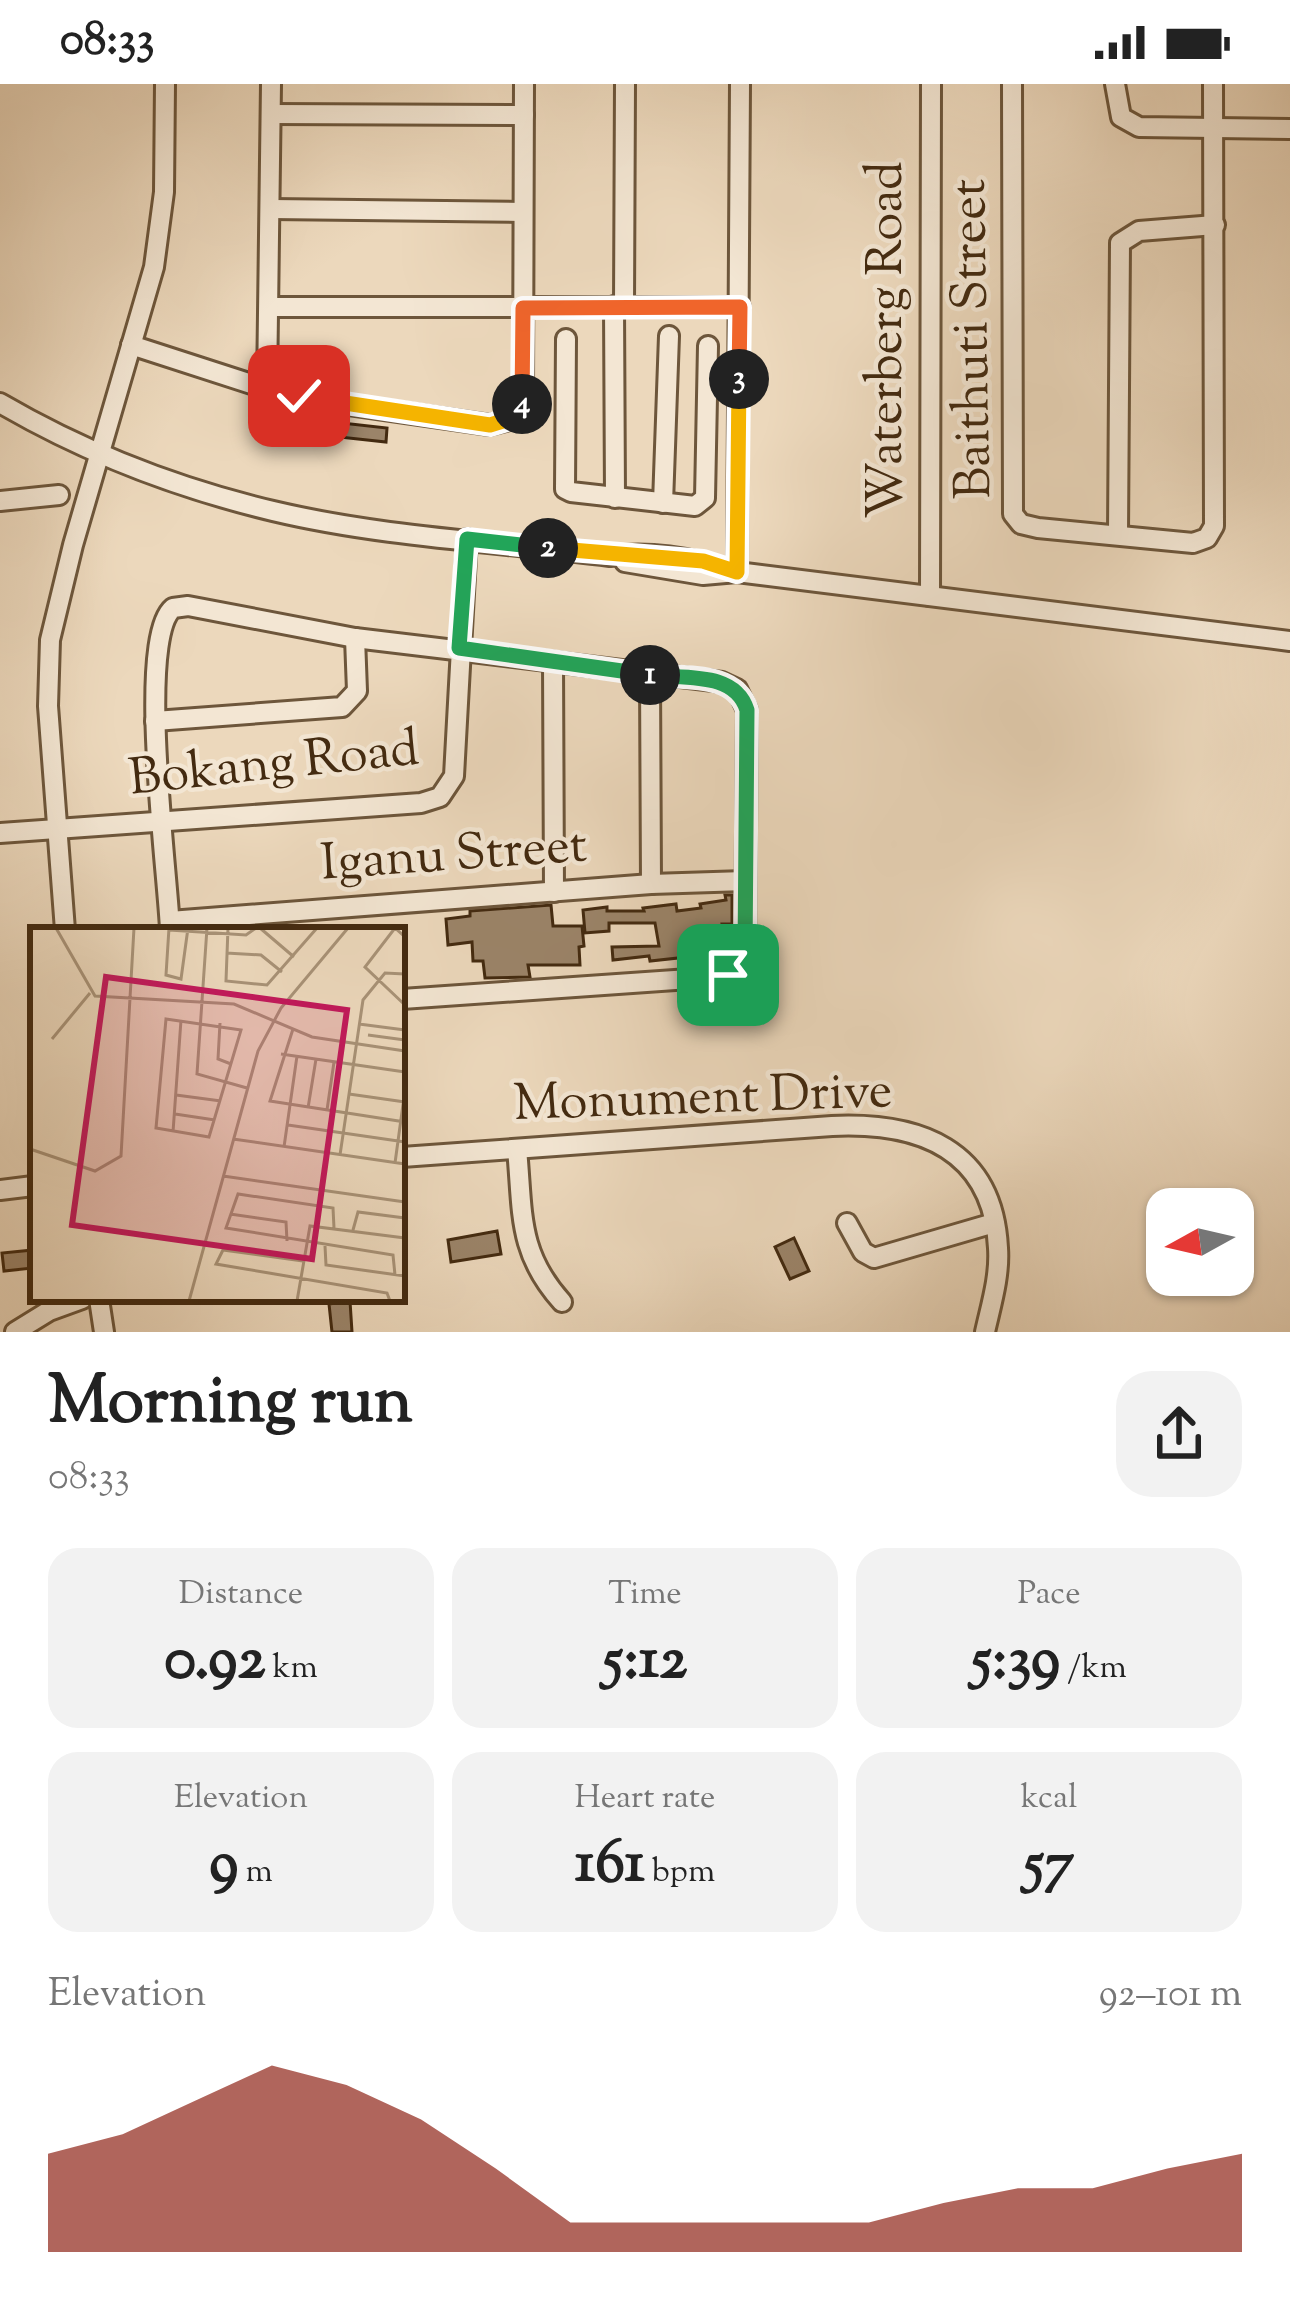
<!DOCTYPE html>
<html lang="en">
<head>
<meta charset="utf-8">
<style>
	body { margin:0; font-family:"Sorts Mill Goudy",serif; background:#f2f2f2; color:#222; height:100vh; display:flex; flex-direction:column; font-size:45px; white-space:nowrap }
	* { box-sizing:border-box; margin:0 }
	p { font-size:39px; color:#767676 }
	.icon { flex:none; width:66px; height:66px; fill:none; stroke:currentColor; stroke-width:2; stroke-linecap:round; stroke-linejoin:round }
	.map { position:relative; height:1248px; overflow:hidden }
	.details { display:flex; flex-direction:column; background:#fff; flex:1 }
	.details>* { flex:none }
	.needle { width:78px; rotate:262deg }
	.buttons { position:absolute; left:1146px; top:1104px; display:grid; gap:24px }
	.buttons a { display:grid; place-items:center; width:108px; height:108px; border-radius:24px; background:#fff; box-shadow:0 3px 9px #0004; font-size:60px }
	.pin { position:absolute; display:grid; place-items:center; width:102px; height:102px; color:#fff; margin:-51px; border-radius:24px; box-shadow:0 6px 18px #0006 }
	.km { position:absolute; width:60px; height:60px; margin:-30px; border-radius:50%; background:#222; color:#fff; font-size:33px; line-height:60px; text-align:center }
	.round { display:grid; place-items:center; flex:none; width:126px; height:126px; border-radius:36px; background:#f2f2f2 }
	.overview { display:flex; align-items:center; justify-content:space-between; height:204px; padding:0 48px }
	h1 { font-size:66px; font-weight:800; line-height:90px }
	.figures { display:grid; grid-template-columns:repeat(3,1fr); gap:18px; height:204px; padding:12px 48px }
	.figures div { display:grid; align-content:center; border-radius:30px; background:#f2f2f2; text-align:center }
	.figures b { font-size:60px; font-weight:800 }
	.figures small { font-size:33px; font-weight:400 }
	.figures p { font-size:33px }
	.chart { height:336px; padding:24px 48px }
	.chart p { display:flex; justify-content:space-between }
	.chart svg { width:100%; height:216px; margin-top:12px; fill:#8f2418; opacity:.7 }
	.status { display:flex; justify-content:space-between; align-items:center; height:84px; padding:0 60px; background:#fff; direction:ltr }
	.status svg { height:33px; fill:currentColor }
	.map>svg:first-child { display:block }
	.building { fill:#9b8469; stroke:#432a10; stroke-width:3 }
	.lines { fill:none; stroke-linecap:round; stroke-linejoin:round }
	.minor-casing { stroke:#6d563b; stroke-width:24 }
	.minor { stroke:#f3e6d3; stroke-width:18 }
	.split-1-casing { stroke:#fff; stroke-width:24 }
	.split-2-casing { stroke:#fff; stroke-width:24 }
	.split-3-casing { stroke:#fff; stroke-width:24 }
	.split-4-casing { stroke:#fff; stroke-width:24 }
	.split-5-casing { stroke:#fff; stroke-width:24 }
	.split-1 { stroke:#22a559; stroke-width:15 }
	.split-2 { stroke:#22a559; stroke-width:15 }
	.split-3 { stroke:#f5b400; stroke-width:15 }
	.split-4 { stroke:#f0652b; stroke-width:15 }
	.split-5 { stroke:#f5b400; stroke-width:15 }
	.labels { text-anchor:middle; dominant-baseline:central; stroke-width:9; stroke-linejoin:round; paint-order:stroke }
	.street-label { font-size:51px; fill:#432a10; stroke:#f3e6d3 }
	.inset-road { fill:none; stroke:#a89277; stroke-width:3 }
	.view { fill:#c2185b; fill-opacity:0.15; stroke:#c2185b; stroke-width:6 }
	.inset-edge { fill:none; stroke:#432a10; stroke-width:6 }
</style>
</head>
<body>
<div class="status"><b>08:33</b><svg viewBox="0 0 49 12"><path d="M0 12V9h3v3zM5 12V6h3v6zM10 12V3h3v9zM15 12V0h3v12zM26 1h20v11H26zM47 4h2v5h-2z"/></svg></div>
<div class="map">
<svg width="1290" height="1248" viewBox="0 0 1290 1248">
	<rect width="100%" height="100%" fill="#ecd8bc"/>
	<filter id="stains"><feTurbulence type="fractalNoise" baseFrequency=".00167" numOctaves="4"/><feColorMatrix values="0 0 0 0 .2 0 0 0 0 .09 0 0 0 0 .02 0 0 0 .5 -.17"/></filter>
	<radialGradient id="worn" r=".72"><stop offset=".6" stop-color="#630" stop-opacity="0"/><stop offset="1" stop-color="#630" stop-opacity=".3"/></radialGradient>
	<g class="building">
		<path d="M333 338 387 344 386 358 330 352Z"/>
		<path d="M725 811H732V840H722L726 875 706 877V871L650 877 649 872 613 876 612 863 659 862 655 839H609V847L585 849 583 826 607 823V827H644L643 824 676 820 677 827 701 824 700 820 726 816Z"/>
		<path d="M551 821 553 842H582L584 862 579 863 580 881H528L530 893 485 894 483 877H473L472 858 448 861 446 835 470 832V827Z"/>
		<path d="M497 1147 501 1170 451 1178 448 1156Z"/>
		<path d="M794 1154 809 1187 790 1195 775 1163Z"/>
		<path d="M33 1166V1184L4 1187 2 1169Z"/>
		<path d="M350 1217 352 1248H332L329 1220Z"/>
	</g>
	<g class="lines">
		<defs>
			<g id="minor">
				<path d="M1012 0 1013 430 1021 440 1038 444 1193 459 1207 454 1214 442 1213 0"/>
				<path d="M1115 0 1121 33 1139 43 1290 45"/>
				<path d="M271 30 524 31"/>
				<path d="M271 125 523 128"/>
				<path d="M624 221 625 0"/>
				<path d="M614 222 615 414"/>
				<path d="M270 223H740"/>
				<path d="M566 255 565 405 571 408 695 422 705 414 708 262"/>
				<path d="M131 261 267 305 321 317 490 341 513 335 523 312 524 0"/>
				<path d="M267 305 271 0"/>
				<path d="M0 319C84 368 177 404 273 427 382 453 498 458 610 472 648 468 691 472 726 487"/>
				<path d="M0 417 59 411"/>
				<path d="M663 419 669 252"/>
				<path d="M1118 450 1120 159 1139 147 1215 141"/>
				<path d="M625 478 703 491 737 488 1290 557"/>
				<path d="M737 488 740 0"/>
				<path d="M930 512 931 0"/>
				<path d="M553 578 554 808"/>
				<path d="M650 591 651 800"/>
				<path d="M155 637 342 623 357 607 355 554"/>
				<path d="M0 749 421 719 440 713 454 692 467 455"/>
				<path d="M170 837 651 800 745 797"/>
				<path d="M65 846 48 622 50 556 73 461 154 183 164 108 165 0"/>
				<path d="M170 846C168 790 136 555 173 524L188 522 355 554 722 598 737 605 747 626 745 870 740 884 718 893 402 915"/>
				<path d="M517 1065C523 1128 517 1168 562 1218"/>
				<path d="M402 1073 832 1042C918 1038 993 1064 998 1164 1000 1192 991 1221 985 1248"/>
				<path d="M0 1106 33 1102"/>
				<path d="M847 1139 863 1168 874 1174 994 1139"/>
				<path d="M99 1215 104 1248"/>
				<path d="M15 1248 49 1227 82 1215"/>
			</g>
		</defs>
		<use href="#minor" class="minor-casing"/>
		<use href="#minor" class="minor"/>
	</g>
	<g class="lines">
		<defs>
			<path id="split-1" d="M650 591C685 595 735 587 747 626L745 870 740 884 728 891"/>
			<path id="split-2" d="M548 464 467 455 459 564 650 591"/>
			<path id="split-3" d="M548 464 703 477 737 488 739 295"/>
			<path id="split-4" d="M522 320 523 224 740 223 739 295"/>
			<path id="split-5" d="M299 312 490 341 513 334 522 320"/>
		</defs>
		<use href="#split-1" class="split-1-casing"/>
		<use href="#split-2" class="split-2-casing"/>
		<use href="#split-3" class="split-3-casing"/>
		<use href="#split-4" class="split-4-casing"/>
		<use href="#split-5" class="split-5-casing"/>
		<use href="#split-1" class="split-1"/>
		<use href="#split-2" class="split-2"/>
		<use href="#split-3" class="split-3"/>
		<use href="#split-4" class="split-4"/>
		<use href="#split-5" class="split-5"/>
	</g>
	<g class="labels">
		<g class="street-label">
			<text transform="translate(974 255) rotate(-91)">Baithuti Street</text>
			<text transform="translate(888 256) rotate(-90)">Waterberg Road</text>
			<text transform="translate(274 682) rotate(-6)">Bokang Road</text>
			<text transform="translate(454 773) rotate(-4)">Iganu Street</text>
			<text transform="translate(703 1016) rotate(-2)">Monument Drive</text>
		</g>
	</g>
	<g transform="translate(30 843)">
		<rect width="375" height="375" fill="#ecd8bc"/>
		<path class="inset-road" d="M26 1 65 69 204 77 282 110 375 124M139 1 136 48 151 52 158 1M177 1 167 147 217 161M198 1 196 54 237 58 287 1M230 1 264 30M139 3 216 8 226 1M375 10 365 1 335 40 375 78M196 26 231 28 252 45M136 92 211 103 179 210 126 201ZM190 96 188 132 201 137M329 97 375 103M263 102 240 174 375 195M338 108 375 113M22 112 60 66M251 127 375 145M319 167 375 175M146 168 191 174M278 181 286 132M297 183 304 135M145 187 185 193M258 198 375 215M143 205 151 93M203 212 375 237M254 220 267 129M0 222 65 244 91 229 104 1M310 228 333 73 355 46 375 47M365 236 375 163M193 249 375 275M200 287 256 295 257 314M304 301 303 281 208 267 196 301 363 328 365 348M323 303 328 285 375 291M295 319 296 338 375 349M273 334 193 323 186 337 357 366 360 374M159 374 228 124 251 81 318 1M267 374 280 299 375 311"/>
		<path class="view" d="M76 50 317 83 282 332 42 298Z"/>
		<rect width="375" height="375" class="inset-edge"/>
	</g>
	<rect width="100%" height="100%" filter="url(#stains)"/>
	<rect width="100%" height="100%" fill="url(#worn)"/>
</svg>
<div class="buttons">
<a><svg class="needle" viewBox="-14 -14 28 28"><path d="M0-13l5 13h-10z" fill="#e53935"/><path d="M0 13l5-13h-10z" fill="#767676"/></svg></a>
</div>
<div class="pin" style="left:728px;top:891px;background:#1e9e55"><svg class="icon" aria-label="arrive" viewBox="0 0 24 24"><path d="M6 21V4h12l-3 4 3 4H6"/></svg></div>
<div class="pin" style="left:299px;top:312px;background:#d93025"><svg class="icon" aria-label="check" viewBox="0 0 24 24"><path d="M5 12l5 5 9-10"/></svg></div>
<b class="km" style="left:650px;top:591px">1</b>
<b class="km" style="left:548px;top:464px">2</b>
<b class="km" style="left:739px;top:295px">3</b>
<b class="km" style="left:522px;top:320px">4</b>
</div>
<section class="details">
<div class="overview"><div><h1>Morning run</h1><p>08:33</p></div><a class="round"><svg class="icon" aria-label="share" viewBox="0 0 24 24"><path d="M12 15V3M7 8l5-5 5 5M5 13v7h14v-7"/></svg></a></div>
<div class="figures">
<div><p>Distance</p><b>0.92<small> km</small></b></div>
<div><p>Time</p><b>5:12</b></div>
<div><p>Pace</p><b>5:39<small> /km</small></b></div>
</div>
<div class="figures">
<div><p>Elevation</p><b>9<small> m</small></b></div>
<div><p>Heart rate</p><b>161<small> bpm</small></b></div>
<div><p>kcal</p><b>57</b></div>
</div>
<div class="chart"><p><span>Elevation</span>92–101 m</p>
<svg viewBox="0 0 160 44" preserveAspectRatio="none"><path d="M0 44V24L10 20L20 13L30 6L40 10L50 17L60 27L70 38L80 38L90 38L100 38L110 38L120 34L130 31L140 31L150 27L160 24V44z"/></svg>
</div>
</section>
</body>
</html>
